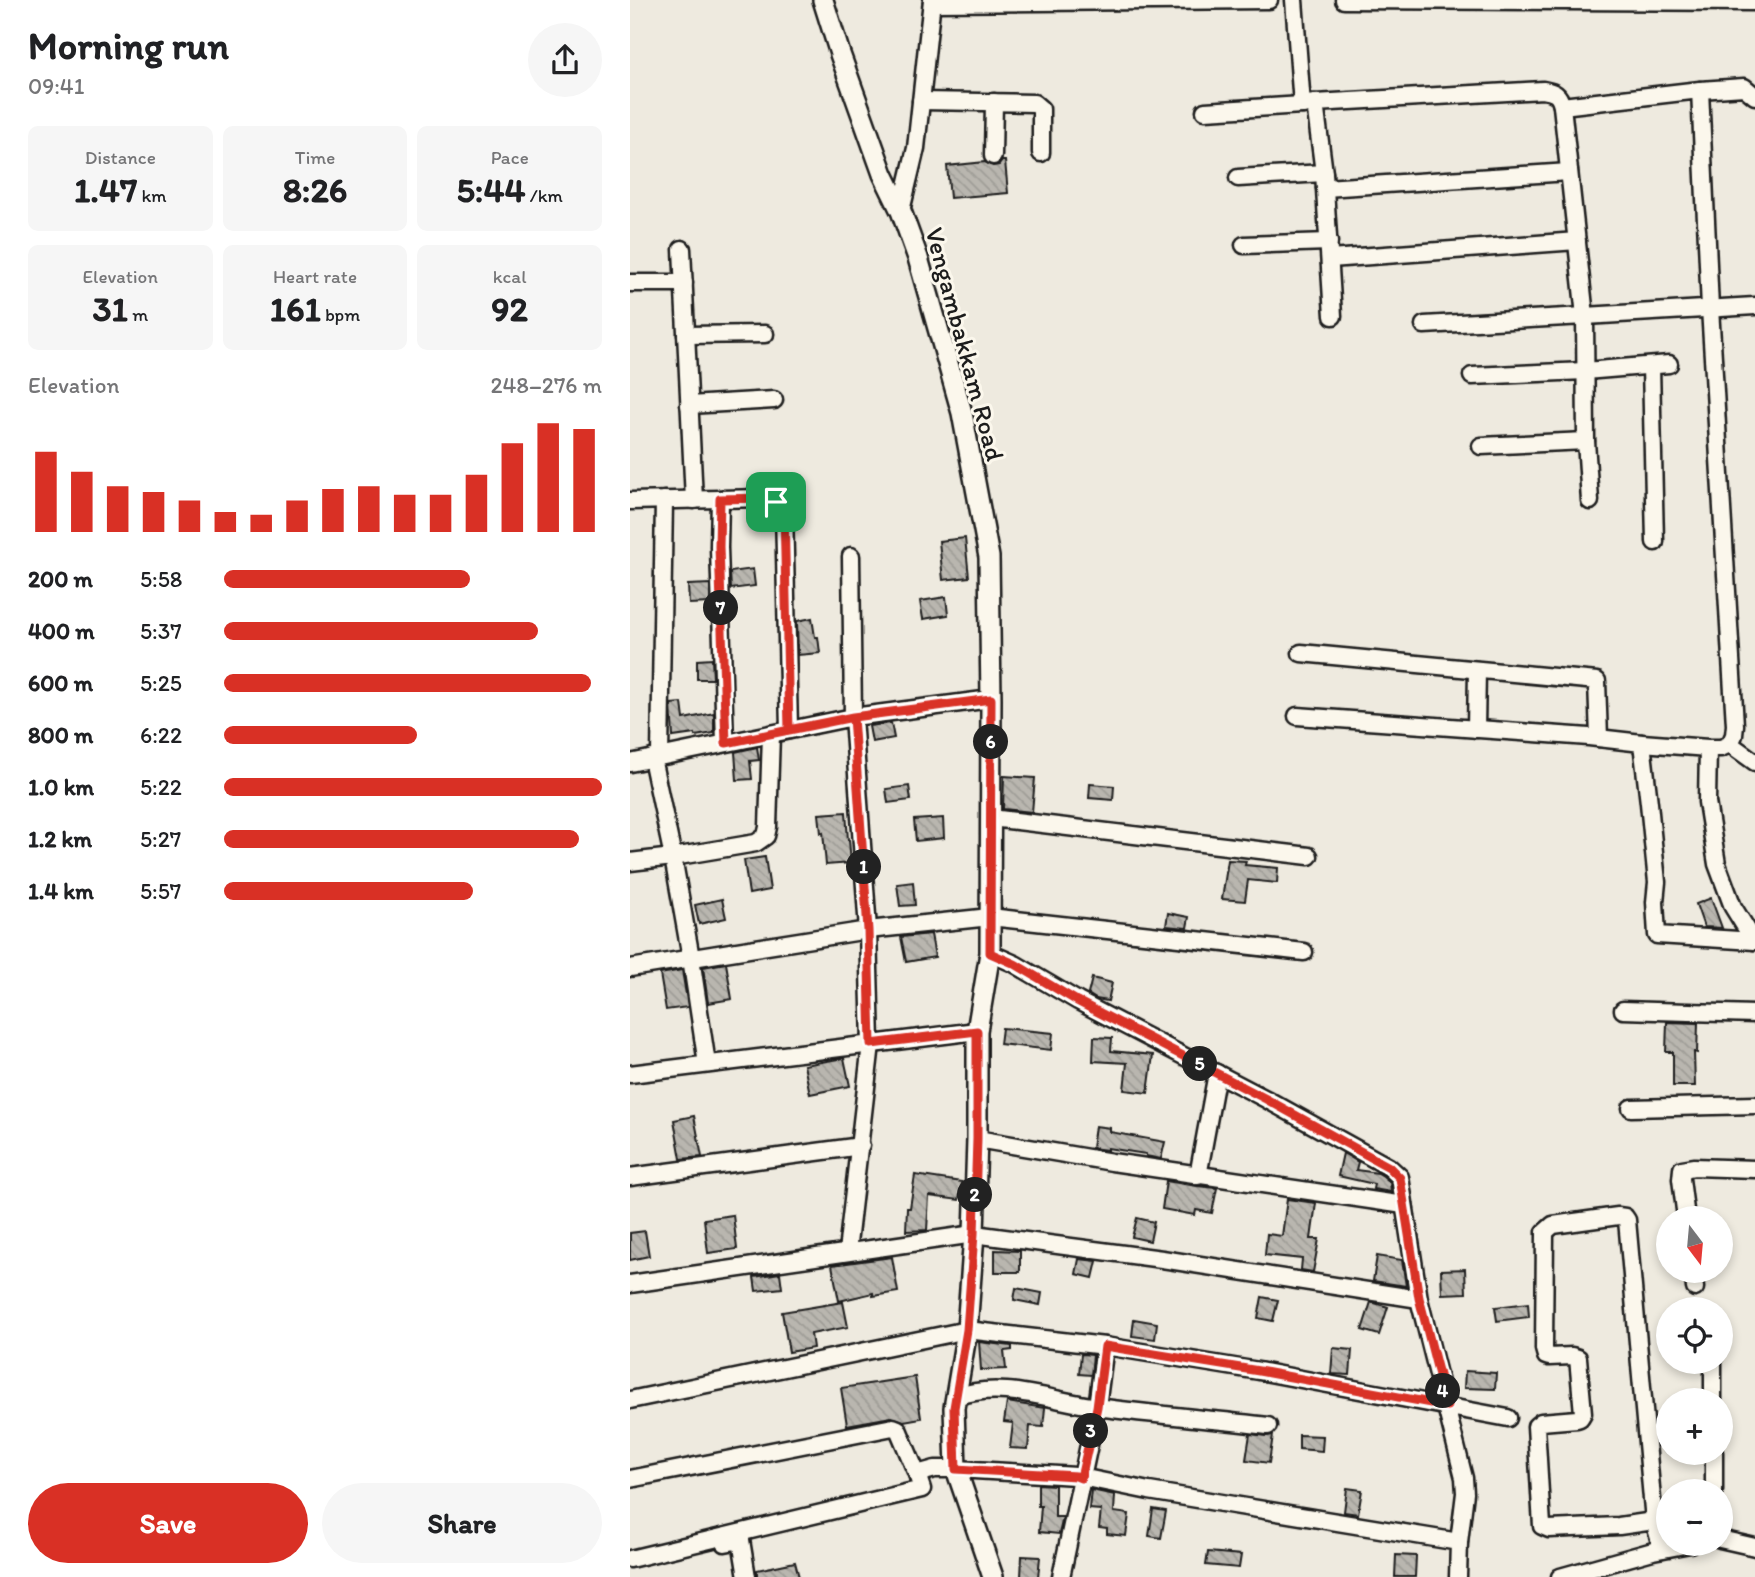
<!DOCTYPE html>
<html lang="en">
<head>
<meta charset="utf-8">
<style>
	body { margin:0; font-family:Itim,sans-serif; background:#f6f6f6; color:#202124; height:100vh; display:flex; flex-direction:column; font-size:26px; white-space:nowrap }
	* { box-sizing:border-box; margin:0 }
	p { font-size:23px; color:#757577 }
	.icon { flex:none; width:38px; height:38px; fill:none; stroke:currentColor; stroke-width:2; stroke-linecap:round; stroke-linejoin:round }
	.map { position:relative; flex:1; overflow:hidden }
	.drawer { display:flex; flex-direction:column; background:#fff; width:630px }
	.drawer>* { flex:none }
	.needle { width:46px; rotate:164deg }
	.tools { position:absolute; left:1026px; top:1206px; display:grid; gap:14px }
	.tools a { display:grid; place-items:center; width:77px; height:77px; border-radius:50%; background:#fff; box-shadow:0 4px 10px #0003; font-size:35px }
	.pin { position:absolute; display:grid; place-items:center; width:60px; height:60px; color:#fff; margin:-30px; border-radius:14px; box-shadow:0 4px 10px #0006 }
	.km { position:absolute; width:35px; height:35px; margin:-18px; border-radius:50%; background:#222; color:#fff; font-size:19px; line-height:35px; text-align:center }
	.round { display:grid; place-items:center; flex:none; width:74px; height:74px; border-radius:37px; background:#f6f6f6 }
	.overview { display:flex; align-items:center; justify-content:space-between; height:119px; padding:0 28px }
	h1 { font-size:38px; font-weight:800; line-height:52px }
	.figures { display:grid; grid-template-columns:repeat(3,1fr); gap:10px; height:119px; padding:7px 28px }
	.figures div { display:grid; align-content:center; border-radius:10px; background:#f6f6f6; text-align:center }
	.figures b { font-size:35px; font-weight:800 }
	.figures small { font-size:19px; font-weight:400 }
	.figures p { font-size:19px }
	.chart { height:196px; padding:14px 28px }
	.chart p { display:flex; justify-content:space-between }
	.chart svg { width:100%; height:126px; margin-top:7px; stroke:#d93025; stroke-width:6 }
	.action { display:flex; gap:14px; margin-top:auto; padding:14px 28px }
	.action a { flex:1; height:80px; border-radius:42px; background:#d93025; color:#fff; font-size:28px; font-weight:800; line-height:80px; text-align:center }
	.action a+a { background:#f6f6f6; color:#202124 }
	ul { padding:0 28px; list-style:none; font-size:23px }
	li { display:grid; grid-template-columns:112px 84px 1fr; align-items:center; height:52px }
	li i { height:18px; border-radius:9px; background:#d93025 }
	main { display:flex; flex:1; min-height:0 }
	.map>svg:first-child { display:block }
	.building { fill:url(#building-back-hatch); stroke:#1c1c1c; stroke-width:2 }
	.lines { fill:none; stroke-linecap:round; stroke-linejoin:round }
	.minor-casing { stroke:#1c1c1c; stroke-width:21 }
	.major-casing { stroke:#1c1c1c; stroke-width:24 }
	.minor { stroke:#fbf7ec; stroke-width:16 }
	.major { stroke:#fbf7ec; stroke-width:19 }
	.route-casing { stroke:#fff; stroke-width:14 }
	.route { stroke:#d93025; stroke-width:9 }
	.labels { text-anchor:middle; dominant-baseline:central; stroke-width:6; stroke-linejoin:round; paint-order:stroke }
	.street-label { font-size:26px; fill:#1c1c1c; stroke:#fbf7ec }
</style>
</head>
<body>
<main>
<section class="drawer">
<div class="overview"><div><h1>Morning run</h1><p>09:41</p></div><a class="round"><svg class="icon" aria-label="share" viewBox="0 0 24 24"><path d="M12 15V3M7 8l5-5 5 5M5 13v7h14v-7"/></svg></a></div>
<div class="figures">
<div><p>Distance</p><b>1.47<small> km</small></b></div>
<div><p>Time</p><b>8:26</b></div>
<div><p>Pace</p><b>5:44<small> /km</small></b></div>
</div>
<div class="figures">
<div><p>Elevation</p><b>31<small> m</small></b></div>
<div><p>Heart rate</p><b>161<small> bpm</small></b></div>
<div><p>kcal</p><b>92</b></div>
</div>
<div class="chart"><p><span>Elevation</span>248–276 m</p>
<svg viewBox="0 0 160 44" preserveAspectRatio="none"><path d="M5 44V16M15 44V23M25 44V28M35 44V30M45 44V33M55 44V37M65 44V38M75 44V33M85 44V29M95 44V28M105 44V31M115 44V31M125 44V24M135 44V13M145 44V6M155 44V8"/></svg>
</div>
<ul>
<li><b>200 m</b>5:58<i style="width:65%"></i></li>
<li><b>400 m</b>5:37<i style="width:83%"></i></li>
<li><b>600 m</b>5:25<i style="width:97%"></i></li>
<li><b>800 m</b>6:22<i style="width:51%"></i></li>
<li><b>1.0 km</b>5:22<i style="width:100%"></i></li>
<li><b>1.2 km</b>5:27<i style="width:94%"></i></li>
<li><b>1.4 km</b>5:57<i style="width:66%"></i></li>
</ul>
<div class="action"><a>Save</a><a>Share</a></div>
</section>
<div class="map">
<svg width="1125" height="1577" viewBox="0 0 1125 1577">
	<defs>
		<pattern id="building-back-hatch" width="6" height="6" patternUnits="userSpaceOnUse" patternTransform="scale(1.75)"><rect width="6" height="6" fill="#b9b6af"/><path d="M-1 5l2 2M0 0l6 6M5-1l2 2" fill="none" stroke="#9e9c96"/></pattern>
	</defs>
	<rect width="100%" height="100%" fill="#eeeadf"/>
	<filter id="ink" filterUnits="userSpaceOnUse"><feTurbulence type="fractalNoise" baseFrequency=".0143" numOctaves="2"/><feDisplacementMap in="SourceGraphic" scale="14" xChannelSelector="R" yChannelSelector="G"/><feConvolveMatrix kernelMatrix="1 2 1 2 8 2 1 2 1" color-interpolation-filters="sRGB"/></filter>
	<g filter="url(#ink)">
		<g class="building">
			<path d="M372 161H375L378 193 320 198 317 166 355 162 363 166 369 165Z"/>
			<path d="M335 538 339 577 313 580 309 541Z"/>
			<path d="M123 569 125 586 101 589 100 572Z"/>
			<path d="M80 584V603L59 604 58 585Z"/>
			<path d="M316 597 318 615 293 619 290 601Z"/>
			<path d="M182 618 185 637H188L190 653 168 655 167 621Z"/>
			<path d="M82 659 83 679H67V660Z"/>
			<path d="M52 703 54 719 84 713V733L65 736V734L43 737 41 704Z"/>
			<path d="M261 723 264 738 242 742 239 726Z"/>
			<path d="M127 747 129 760 120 761 122 779 107 780 105 752Z"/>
			<path d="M374 776 405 778 402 812 373 809Z"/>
			<path d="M460 784 484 786 483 800 459 798Z"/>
			<path d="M279 786 281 800 258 803 256 789Z"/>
			<path d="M216 812 218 840H219L221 863 196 865 193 832 191 833 189 814Z"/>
			<path d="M313 818 314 838 286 841 284 820Z"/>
			<path d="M135 857 140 890 119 894 114 860Z"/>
			<path d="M598 860 616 861 615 865 648 868 647 883 618 880 615 901 592 899Z"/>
			<path d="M283 882 285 905 270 906 267 884Z"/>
			<path d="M1081 898 1092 928 1074 927 1066 904Z"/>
			<path d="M92 899 96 918 69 924 65 905Z"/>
			<path d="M538 913 559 917 557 928 536 926Z"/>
			<path d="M301 934 305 957 276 962 271 937Z"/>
			<path d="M96 963 102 999 78 1003 73 967Z"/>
			<path d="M52 970 58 1007 36 1010 30 974Z"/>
			<path d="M462 978 482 983 478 1001 466 999 458 994Z"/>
			<path d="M1037 1022 1068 1023 1067 1053 1064 1052 1065 1086H1043V1052H1036Z"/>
			<path d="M372 1028 423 1033 421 1050 370 1044Z"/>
			<path d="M464 1037 482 1038 481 1051 523 1055 518 1093 494 1090 497 1063 463 1061Z"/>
			<path d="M214 1058 220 1086 180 1094 174 1065Z"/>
			<path d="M64 1116 72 1157 51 1159 44 1120Z"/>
			<path d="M465 1126 480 1128V1132L535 1142 531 1159 516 1156V1154L477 1148V1150L462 1148Z"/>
			<path d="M713 1153 728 1162 726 1170 748 1173 753 1176 760 1182 761 1192 743 1189 744 1184 708 1176Z"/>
			<path d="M285 1175 332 1182 329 1200 299 1196 297 1230 276 1231 277 1208H280Z"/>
			<path d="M536 1181 567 1186 587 1188 582 1213 566 1210 565 1215 532 1209Z"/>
			<path d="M657 1199 686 1203 681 1239H689L683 1272 671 1270 672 1259 635 1255 637 1234 652 1236Z"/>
			<path d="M103 1215 107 1249 78 1253 74 1219Z"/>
			<path d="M507 1218 524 1222 520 1241 502 1237Z"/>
			<path d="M15 1231 19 1256 0 1260V1233Z"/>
			<path d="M365 1250 390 1251V1272H365Z"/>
			<path d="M747 1256 772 1260 776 1286 743 1281Z"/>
			<path d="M262 1257 268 1292 243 1296V1293L209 1301 202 1265Z"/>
			<path d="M449 1259 467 1261 463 1278 446 1274Z"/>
			<path d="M835 1269 836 1293 812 1294 811 1270Z"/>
			<path d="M150 1273 152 1288 126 1291 124 1277Z"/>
			<path d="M386 1288 412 1293 410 1305 384 1300Z"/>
			<path d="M632 1297 648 1300 643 1321 628 1318Z"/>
			<path d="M213 1302 218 1327 181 1334 183 1348 159 1352 152 1312Z"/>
			<path d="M741 1302 758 1307 749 1335 732 1330Z"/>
			<path d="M898 1303 899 1317 867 1321 865 1307Z"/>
			<path d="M504 1319 527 1323 525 1339 502 1336Z"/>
			<path d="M349 1342 382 1346V1350L374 1351 376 1369 351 1370Z"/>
			<path d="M703 1348 722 1350 720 1375 701 1374Z"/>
			<path d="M451 1354 463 1355 461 1375 449 1374Z"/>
			<path d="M835 1371 866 1373 865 1389 834 1388Z"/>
			<path d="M285 1377 291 1418 274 1421 261 1417 217 1425 211 1388Z"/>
			<path d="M377 1402 415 1408 413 1427 400 1426 398 1449 380 1448 383 1423 374 1422Z"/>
			<path d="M620 1434 637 1436 643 1435 639 1463 616 1460Z"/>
			<path d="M669 1435 693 1436 692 1451 669 1449Z"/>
			<path d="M408 1484 425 1485V1517H433L429 1534 409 1532 411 1506H408Z"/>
			<path d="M717 1488 732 1490 728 1514 714 1512Z"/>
			<path d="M461 1490 485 1495 484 1512 499 1514 496 1536 477 1534V1529L469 1528 471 1510 459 1509Z"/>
			<path d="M523 1509 536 1511 531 1538 519 1536Z"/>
			<path d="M578 1552 611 1555 609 1568 576 1565Z"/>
			<path d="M766 1555 786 1556 785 1577H765Z"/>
			<path d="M392 1556 410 1557 408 1577H391Z"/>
			<path d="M165 1562 169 1577H127V1570Z"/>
		</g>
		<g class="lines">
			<defs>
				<g id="minor">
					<path d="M664 0 672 105 685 103 913 90C925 92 929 94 932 106L955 316 1125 306"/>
					<path d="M714 0 1125 2"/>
					<path d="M302 3 639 0"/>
					<path d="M1070 90 1114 87 1125 96"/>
					<path d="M291 101 404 103 411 109V153"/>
					<path d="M685 103 694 173 703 316"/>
					<path d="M575 111 672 105"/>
					<path d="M363 156 364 102"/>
					<path d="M608 178 694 173"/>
					<path d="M695 188 939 172"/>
					<path d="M271 211 286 148 302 0"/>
					<path d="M614 245 699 242"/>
					<path d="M52 249 64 500"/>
					<path d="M700 259 947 241"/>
					<path d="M0 283H54"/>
					<path d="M794 325 955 316 956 441 960 501"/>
					<path d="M56 335 135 334"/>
					<path d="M1021 366 1025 542"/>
					<path d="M842 376 955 371 1039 364"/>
					<path d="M59 405 144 400"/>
					<path d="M851 446 956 441"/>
					<path d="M90 499 89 547 95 743"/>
					<path d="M0 501 134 498 146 502 154 510 159 730"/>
					<path d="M671 653 967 681 969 738"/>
					<path d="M667 716 959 737 1012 743 1078 748H1091L1100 744 1104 735 1105 725 1080 308 1070 90 932 106"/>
					<path d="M846 729 847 670"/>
					<path d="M1012 743 1019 803 1027 882 1025 902 1027 935 1125 941"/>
					<path d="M1100 744 1125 762"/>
					<path d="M1078 748 1077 802 1087 864 1103 907 1124 941"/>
					<path d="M30 756 34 500"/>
					<path d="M22 758 43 857 61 958 77 1064"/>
					<path d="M0 763 223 717 361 699"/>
					<path d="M361 818 679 856"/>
					<path d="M0 862 43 857 126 843 136 836 138 827 141 734"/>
					<path d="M360 953 385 964 448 1001 636 1099 748 1161 759 1167 770 1177 789 1299 834 1478 835 1493 829 1542"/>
					<path d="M0 968 238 930 360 917 674 952"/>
					<path d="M993 1010 1125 1014"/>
					<path d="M0 1074 347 1031"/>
					<path d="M1001 1108 1125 1105"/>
					<path d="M347 1139 482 1162 774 1205"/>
					<path d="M568 1176 587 1073"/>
					<path d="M0 1177 231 1146"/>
					<path d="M1056 1218 1051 1179 1052 1169 1064 1167 1125 1169"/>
					<path d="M217 1252 241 1044 238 930 223 717 221 556"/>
					<path d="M1063 1270 1065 1288"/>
					<path d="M0 1284 344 1234 532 1259 789 1299"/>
					<path d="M1083 1362V1400"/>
					<path d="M326 1397C371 1380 422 1401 468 1407 524 1415 581 1419 638 1426"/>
					<path d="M0 1400 337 1330 475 1346 629 1371 878 1418"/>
					<path d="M1084 1452V1491"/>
					<path d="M287 1474 305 1469H326L446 1476 519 1491 829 1542 828 1577"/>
					<path d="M0 1479 263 1427 268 1429 287 1474 292 1489 0 1559"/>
					<path d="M1024 1521 989 1526 919 1529 912 1526 906 1426 911 1422 947 1419 950 1418 953 1413 948 1358 942 1356 919 1357 916 1356 914 1349 915 1232 923 1225 988 1216 995 1217 997 1220 1024 1521 1032 1549"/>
					<path d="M1090 1539 1125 1547"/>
					<path d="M95 1543 111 1540 117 1577"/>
					<path d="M431 1577 467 1407 475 1346"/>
					<path d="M930 1577 1023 1551 1060 1544"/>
				</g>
				<path id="major" d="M193 0 210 54 253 174 271 211 288 258 332 413 359 557 361 699 360 953 347 1031V1139L344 1234 337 1330 324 1408 326 1469 363 1577"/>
			</defs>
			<use href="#minor" class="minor-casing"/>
			<use href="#major" class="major-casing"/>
			<use href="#minor" class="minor"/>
			<use href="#major" class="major"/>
		</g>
	</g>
	<g class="lines" filter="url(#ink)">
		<defs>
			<path id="route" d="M146 502 154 510 159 730 223 717 238 930 241 1044 347 1031V1139L344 1234 337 1330 324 1408 326 1469 446 1476 451 1478 467 1407 475 1346 629 1371 817 1406 789 1298 770 1178 759 1167 748 1161 636 1099 447 1001 385 964 360 953 361 699 223 717 96 743 89 547 90 499 134 498 146 502"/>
		</defs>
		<use href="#route" class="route-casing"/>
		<use href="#route" class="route"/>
	</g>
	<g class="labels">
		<g class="street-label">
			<text transform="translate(335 344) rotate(75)">Vengambakkam Road</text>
		</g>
	</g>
</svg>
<div class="tools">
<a><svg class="needle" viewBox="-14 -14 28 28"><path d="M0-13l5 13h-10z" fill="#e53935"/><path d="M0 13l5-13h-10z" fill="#757577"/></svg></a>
<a><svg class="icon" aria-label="locate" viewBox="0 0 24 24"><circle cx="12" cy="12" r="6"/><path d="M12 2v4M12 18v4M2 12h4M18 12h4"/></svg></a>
<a>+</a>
<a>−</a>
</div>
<div class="pin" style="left:146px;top:502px;background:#1e9e55"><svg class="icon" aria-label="arrive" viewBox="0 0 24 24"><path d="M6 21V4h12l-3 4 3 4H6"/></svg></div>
<b class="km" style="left:234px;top:867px">1</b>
<b class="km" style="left:345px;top:1195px">2</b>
<b class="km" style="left:461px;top:1431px">3</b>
<b class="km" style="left:813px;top:1391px">4</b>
<b class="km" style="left:570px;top:1064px">5</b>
<b class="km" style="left:361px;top:742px">6</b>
<b class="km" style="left:91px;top:608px">7</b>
</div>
</main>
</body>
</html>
